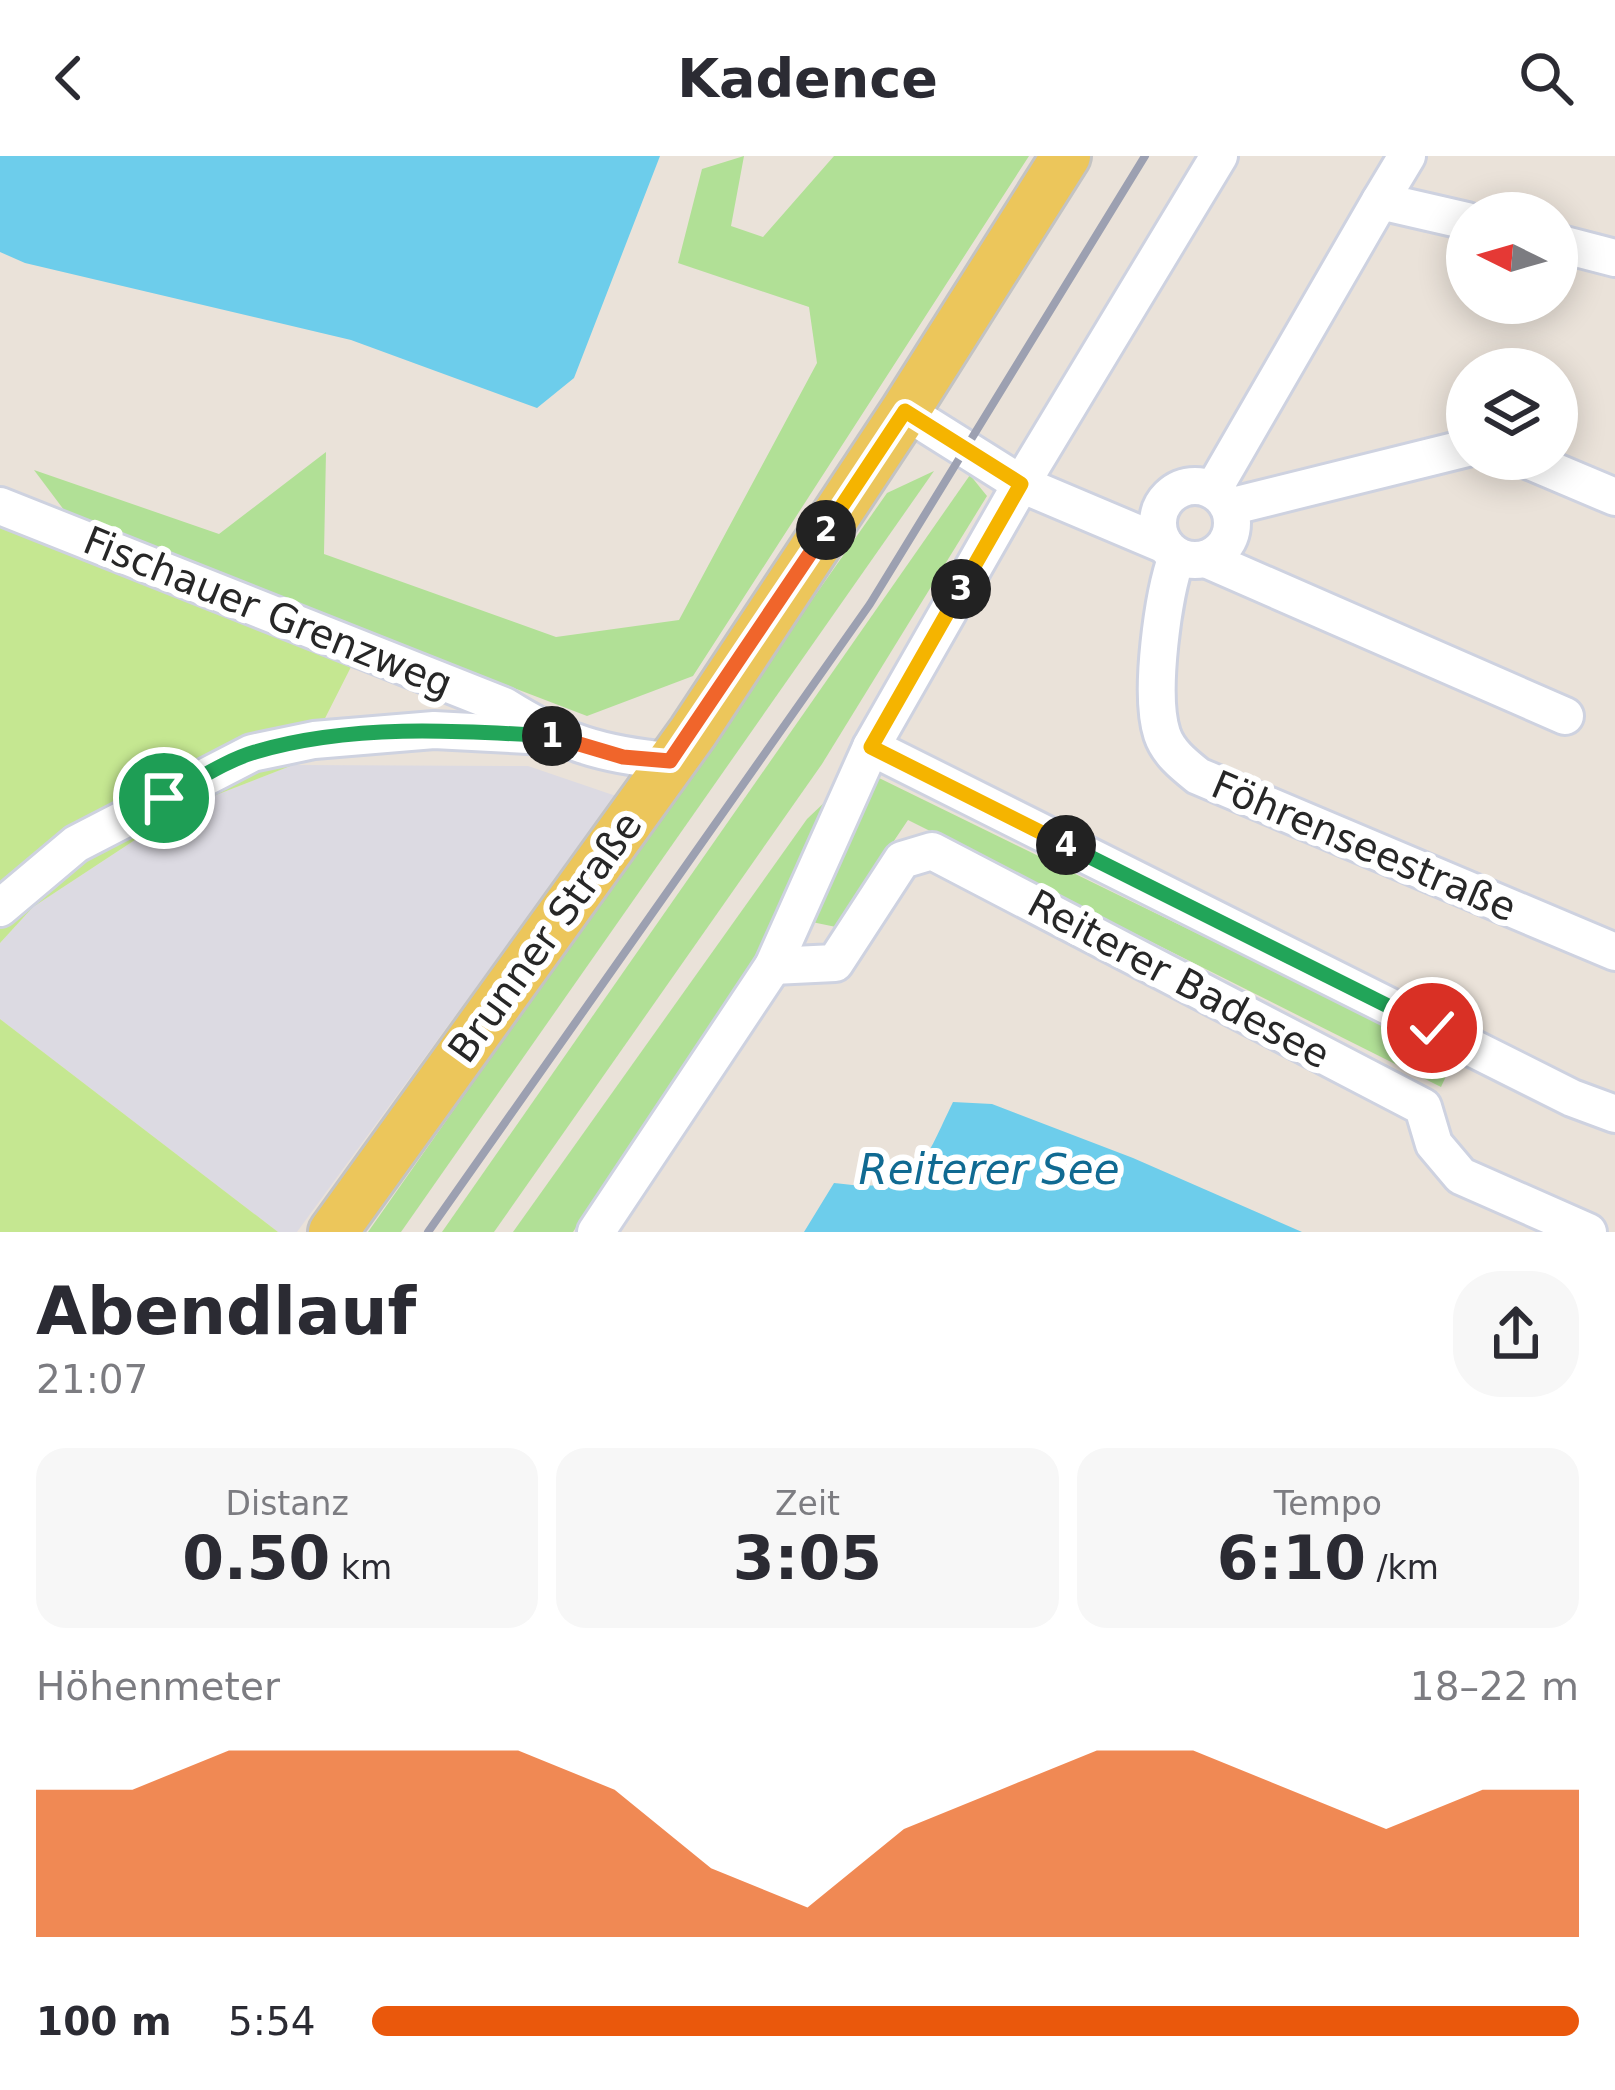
<!DOCTYPE html>
<html lang="de">
<head>
<meta charset="utf-8">
<style>
	body { margin:0; font-family:"DejaVu Sans",sans-serif; background:#f7f7f7; color:#2b2b33; height:100vh; display:flex; flex-direction:column; font-size:45px; white-space:nowrap }
	* { box-sizing:border-box; margin:0 }
	p { font-size:39px; color:#7c7c81 }
	.icon { flex:none; width:66px; height:66px; fill:none; stroke:currentColor; stroke-width:2; stroke-linecap:round; stroke-linejoin:round }
	.map { position:relative; height:1076px; overflow:hidden }
	.sheet { display:flex; flex-direction:column; background:#fff; flex:1 }
	.sheet>* { flex:none }
	.needle { width:78px; rotate:275deg }
	.controls { position:absolute; left:1446px; top:36px; display:grid; gap:24px }
	.controls a { display:grid; place-items:center; width:132px; height:132px; border-radius:50%; background:#fff; box-shadow:0 6px 30px #0003; font-size:60px }
	.pin { position:absolute; display:grid; place-items:center; width:102px; height:102px; color:#fff; margin:-51px; border:6px solid #fff; border-radius:50%; box-shadow:0 3px 12px #0007 }
	.km { position:absolute; width:60px; height:60px; margin:-30px; border-radius:50%; background:#222; color:#fff; font-size:33px; line-height:60px; text-align:center }
	.round { display:grid; place-items:center; flex:none; width:126px; height:126px; border-radius:48px; background:#f7f7f7 }
	.headline { display:flex; align-items:center; justify-content:space-between; height:204px; padding:0 36px }
	h1 { font-size:66px; font-weight:700; line-height:90px }
	.metrics { display:grid; grid-template-columns:repeat(3,1fr); gap:18px; height:204px; padding:12px 36px }
	.metrics div { display:grid; align-content:center; border-radius:30px; background:#f7f7f7; text-align:center }
	.metrics b { font-size:60px; font-weight:700 }
	.metrics small { font-size:33px; font-weight:400 }
	.metrics p { font-size:33px }
	.chart { height:336px; padding:24px 36px }
	.chart p { display:flex; justify-content:space-between }
	.chart svg { width:100%; height:216px; margin-top:12px; fill:#ea580c; opacity:.7 }
	ul { padding:0 36px; list-style:none; font-size:39px }
	li { display:grid; grid-template-columns:192px 144px 1fr; align-items:center; height:90px }
	li i { height:30px; border-radius:15px; background:#ea580c }
	header { display:flex; justify-content:space-between; align-items:center; height:156px; padding:0 36px; background:#fff; font-size:54px; font-weight:700 }
	.map>svg:first-child { display:block }
	.industrial { fill:#dcdae2 }
	.green { fill:#b1e096 }
	.pitch { fill:#c5e791 }
	.water { fill:#6dcdeb }
	.lines { fill:none; stroke-linecap:round; stroke-linejoin:round }
	.minor-casing { stroke:#ced2e0; stroke-width:42 }
	.major-casing { stroke:#c3c3c3; stroke-width:54 }
	.minor { stroke:#fff; stroke-width:36 }
	.major { stroke:#ecc65b; stroke-width:48 }
	.rail { stroke:#9ca0b1; stroke-width:8 }
	.split-1-casing { stroke:#fff; stroke-width:24 }
	.split-2-casing { stroke:#fff; stroke-width:24 }
	.split-3-casing { stroke:#fff; stroke-width:24 }
	.split-4-casing { stroke:#fff; stroke-width:24 }
	.split-5-casing { stroke:#fff; stroke-width:24 }
	.split-1 { stroke:#22a559; stroke-width:15 }
	.split-2 { stroke:#f0652b; stroke-width:15 }
	.split-3 { stroke:#f5b400; stroke-width:15 }
	.split-4 { stroke:#f5b400; stroke-width:15 }
	.split-5 { stroke:#22a559; stroke-width:15 }
	.labels { text-anchor:middle; dominant-baseline:central; stroke-width:12; stroke-linejoin:round; paint-order:stroke }
	.street-label { font-size:39px; fill:#272727; stroke:#fff }
	.water-label { font-size:42px; font-style:italic; fill:#106a92; stroke:#fff }
</style>
</head>
<body>
<header><svg class="icon" aria-label="back" viewBox="0 0 24 24"><path d="M15 5l-7 7 7 7"/></svg>Kadence<svg class="icon" aria-label="search" viewBox="0 0 24 24"><circle cx="10" cy="10" r="6"/><path d="M15 15l6 6"/></svg></header>
<div class="map">
<svg width="1615" height="1076" viewBox="0 0 1615 1076">
	<rect width="100%" height="100%" fill="#eae2d9"/>
	<path class="industrial" d="M293 609 528 610 616 640 297 1076H278L0 863V787L33 751 185 651Z"/>
	<g class="green">
		<path d="M744 0 731 70 763 81 834 0H1029L693 520 587 560 70 362 34 314 219 378 326 296 324 398 556 481 679 464 817 207 809 151 678 107 702 13Z"/>
		<path d="M934 315 401 1076H368L887 337Z"/>
		<path d="M970 319 987 340 822 608 494 1076H442Z"/>
		<path d="M877 621 1454 903 1441 931 908 664 836 771 807 765Z"/>
		<path d="M849 623 755 803 573 1076H513L807 663Z"/>
	</g>
	<g class="pitch">
		<path d="M0 354 355 503 314 584 293 609 185 651 33 751 0 787Z"/>
		<path d="M0 863 278 1076H0Z"/>
	</g>
	<g class="water">
		<path d="M0 0H660L574 222 537 252 351 184 25 107 0 96Z"/>
		<path d="M953 946 992 948 1133 1002 1302 1076H804L834 1027C919 1038 920 1014 953 946Z"/>
	</g>
	<g class="lines">
		<defs>
			<g id="minor">
				<path d="M1407 0 1380 45 1467 65"/>
				<path d="M1557 87 1615 102"/>
				<path d="M905 255 1021 328 1165 389"/>
				<path d="M1525 303 1615 341"/>
				<circle cx="1195" cy="367" r="37"/>
				<path d="M1213 334 1380 45"/>
				<path d="M0 350 504 550C561 586 602 599 670 605"/>
				<path d="M1229 351 1467 292"/>
				<path d="M1177 400C1163 438 1149 538 1162 578 1168 596 1183 608 1198 620L1615 796"/>
				<path d="M1206 403 1565 560"/>
				<path d="M871 591 1572 942 1615 958"/>
				<path d="M0 752 76 688 252 597 314 584 434 574 547 580"/>
				<path d="M773 810 835 807 902 704 932 695 1423 951 1434 988 1461 1020 1588 1076"/>
				<path d="M596 1076 773 810 871 591 1021 328 1219 0"/>
			</g>
			<path id="major" d="M333 1076 693 576 905 255 1066 0"/>
		</defs>
		<use href="#minor" class="minor-casing"/>
		<use href="#major" class="major-casing"/>
		<use href="#minor" class="minor"/>
		<use href="#major" class="major"/>
		<path class="rail" d="M428 1076 870 448 1145 0"/>
	</g>
	<g class="lines">
		<defs>
			<path id="split-1" d="M164 642C193 627 224 605 255 596 349 568 455 574 552 580"/>
			<path id="split-2" d="M552 580 623 601 670 605 826 374"/>
			<path id="split-3" d="M826 374 905 255 1021 328 961 433"/>
			<path id="split-4" d="M961 433 871 591 1066 689"/>
			<path id="split-5" d="M1066 689 1432 872"/>
		</defs>
		<use href="#split-1" class="split-1-casing"/>
		<use href="#split-2" class="split-2-casing"/>
		<use href="#split-3" class="split-3-casing"/>
		<use href="#split-4" class="split-4-casing"/>
		<use href="#split-5" class="split-5-casing"/>
		<use href="#split-1" class="split-1"/>
		<use href="#split-2" class="split-2"/>
		<use href="#split-3" class="split-3"/>
		<use href="#split-4" class="split-4"/>
		<use href="#split-5" class="split-5"/>
	</g>
	<g class="labels">
		<g class="street-label">
			<text transform="translate(268 456) rotate(22)">Fischauer Grenzweg</text>
			<text transform="translate(1364 690) rotate(23)">Föhrenseestraße</text>
			<text transform="translate(545 781) rotate(-54)">Brunner Straße</text>
			<text transform="translate(1179 823) rotate(28)">Reiterer Badesee</text>
		</g>
		<g class="water-label">
			<text x="989" y="1013">Reiterer See</text>
		</g>
	</g>
</svg>
<div class="controls">
<a><svg class="needle" viewBox="-14 -14 28 28"><path d="M0-13l5 13h-10z" fill="#e53935"/><path d="M0 13l5-13h-10z" fill="#7c7c81"/></svg></a>
<a><svg class="icon" aria-label="layers" viewBox="0 0 24 24"><path d="M12 4l9 5-9 5-9-5zM3 14l9 5 9-5"/></svg></a>
</div>
<div class="pin" style="left:164px;top:642px;background:#1e9e55"><svg class="icon" aria-label="arrive" viewBox="0 0 24 24"><path d="M6 21V4h12l-3 4 3 4H6"/></svg></div>
<div class="pin" style="left:1432px;top:872px;background:#d93025"><svg class="icon" aria-label="check" viewBox="0 0 24 24"><path d="M5 12l5 5 9-10"/></svg></div>
<b class="km" style="left:552px;top:580px">1</b>
<b class="km" style="left:826px;top:374px">2</b>
<b class="km" style="left:961px;top:433px">3</b>
<b class="km" style="left:1066px;top:689px">4</b>
</div>
<section class="sheet">
<div class="headline"><div><h1>Abendlauf</h1><p>21:07</p></div><a class="round"><svg class="icon" aria-label="share" viewBox="0 0 24 24"><path d="M12 15V3M7 8l5-5 5 5M5 13v7h14v-7"/></svg></a></div>
<div class="metrics">
<div><p>Distanz</p><b>0.50<small> km</small></b></div>
<div><p>Zeit</p><b>3:05</b></div>
<div><p>Tempo</p><b>6:10<small> /km</small></b></div>
</div>
<div class="chart"><p><span>Höhenmeter</span>18–22 m</p>
<svg viewBox="0 0 160 44" preserveAspectRatio="none"><path d="M0 44V14L10 14L20 6L30 6L40 6L50 6L60 14L70 30L80 38L90 22L100 14L110 6L120 6L130 14L140 22L150 14L160 14V44z"/></svg>
</div>
<ul>
<li><b>100 m</b>5:54<i style="width:100%"></i></li>
</ul>
</section>
</body>
</html>
